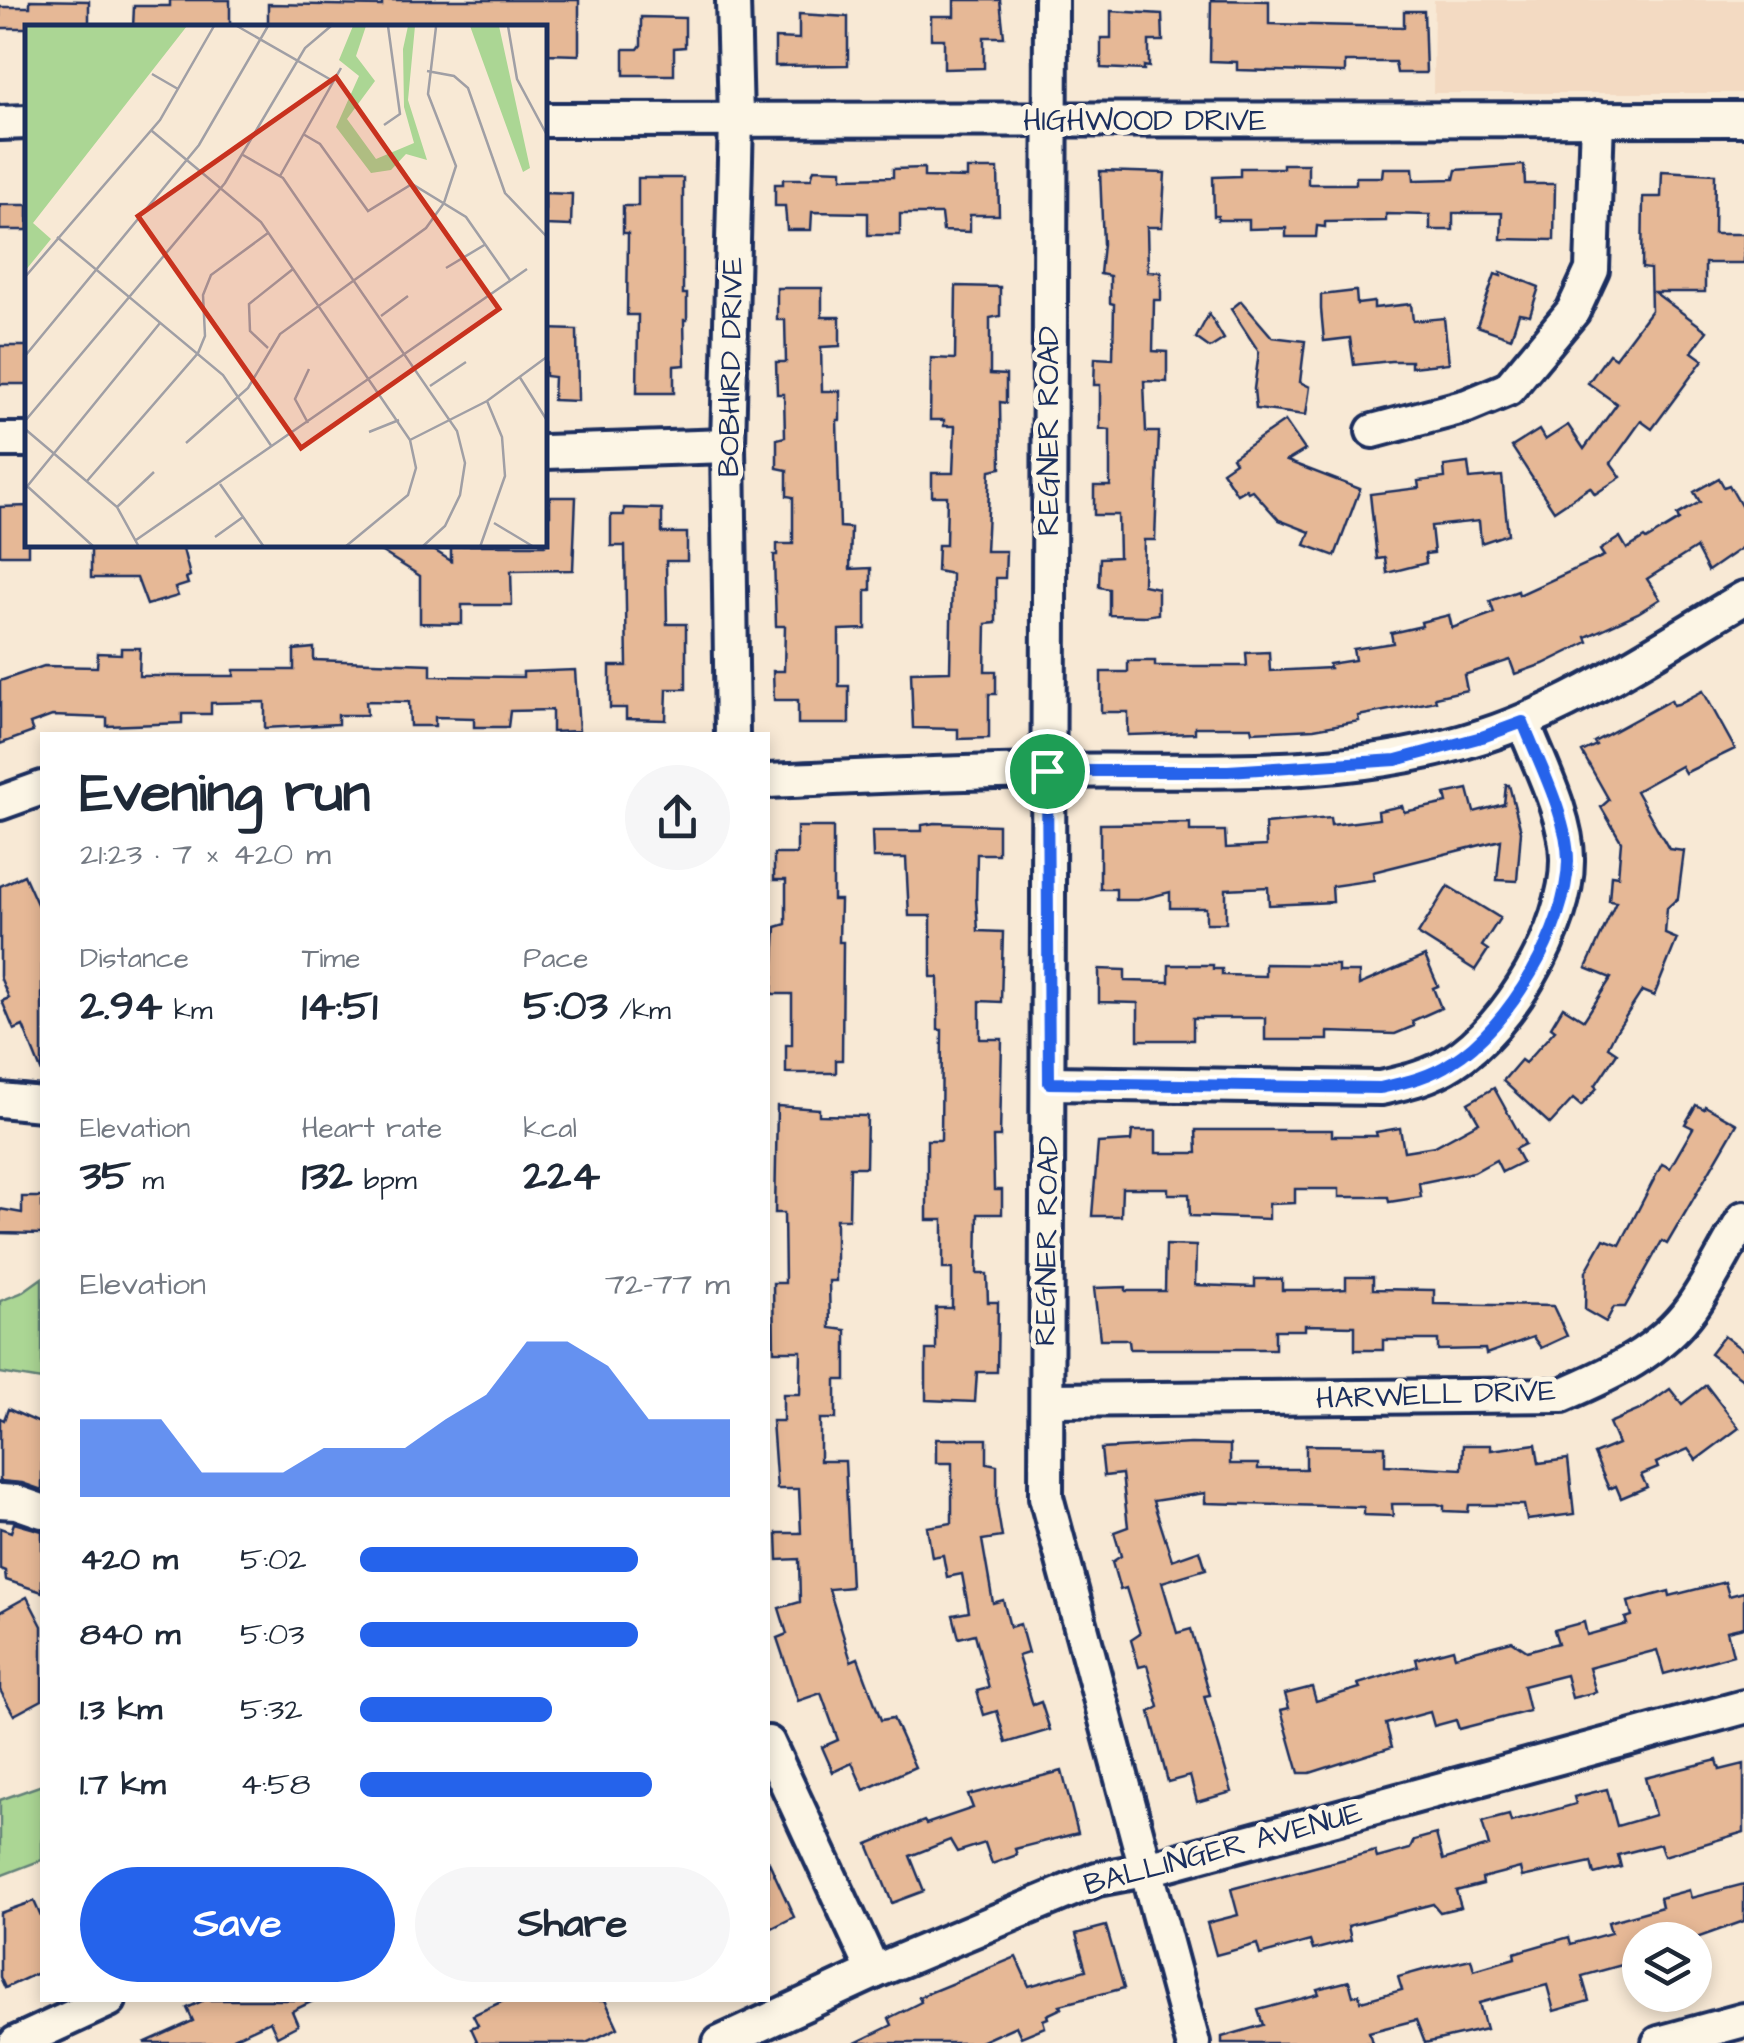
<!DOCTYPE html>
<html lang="en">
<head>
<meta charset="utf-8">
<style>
	body { margin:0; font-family:"Architects Daughter",sans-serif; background:#f6f6f7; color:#1f2937; height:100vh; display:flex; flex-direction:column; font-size:38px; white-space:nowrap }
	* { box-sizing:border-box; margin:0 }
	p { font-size:32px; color:#747a83 }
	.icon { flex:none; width:55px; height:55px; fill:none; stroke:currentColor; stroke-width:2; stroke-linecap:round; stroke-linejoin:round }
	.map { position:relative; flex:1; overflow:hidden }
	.panel { position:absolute; left:40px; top:732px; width:730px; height:1270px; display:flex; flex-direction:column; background:#fff; border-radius:0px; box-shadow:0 5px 15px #0003 }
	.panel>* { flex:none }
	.buttons { position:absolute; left:1622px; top:1922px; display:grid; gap:20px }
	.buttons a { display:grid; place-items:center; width:90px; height:90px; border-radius:50%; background:#fff; box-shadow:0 5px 15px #0003; font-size:50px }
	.pin { position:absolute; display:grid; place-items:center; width:85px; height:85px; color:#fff; margin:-42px; border:5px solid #fff; border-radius:50%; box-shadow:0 2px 10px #0007 }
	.round { display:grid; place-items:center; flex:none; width:105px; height:105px; border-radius:52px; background:#f6f6f7 }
	.head { display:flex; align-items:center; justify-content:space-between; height:170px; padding:0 40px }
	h1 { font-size:55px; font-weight:700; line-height:75px }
	.metrics { display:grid; grid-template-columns:repeat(3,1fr); gap:15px; height:170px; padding:10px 40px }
	.metrics div { display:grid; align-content:center }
	.metrics b { font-size:42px; font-weight:700 }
	.metrics small { font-size:28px; font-weight:400 }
	.metrics p { font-size:28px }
	.chart { height:280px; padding:20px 40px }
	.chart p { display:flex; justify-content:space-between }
	.chart svg { width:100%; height:180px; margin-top:10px; fill:#2563eb; opacity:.7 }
	.cta { display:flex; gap:20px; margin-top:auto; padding:20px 40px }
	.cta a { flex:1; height:115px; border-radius:60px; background:#2563eb; color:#fff; font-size:40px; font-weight:700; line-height:115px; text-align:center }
	.cta a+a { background:#f6f6f7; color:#1f2937 }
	ul { padding:0 40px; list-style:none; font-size:32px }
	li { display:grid; grid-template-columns:160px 120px 1fr; align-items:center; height:75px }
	li i { height:25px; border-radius:12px; background:#2563eb }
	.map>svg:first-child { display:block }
	.built { fill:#f3dac2 }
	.green { fill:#abd694; stroke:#638279; stroke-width:2.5 }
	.building { fill:#e6b896; stroke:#1b2f5e; stroke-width:2.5 }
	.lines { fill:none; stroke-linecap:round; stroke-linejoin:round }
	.minor-casing { stroke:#1b2f5e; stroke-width:40 }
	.minor { stroke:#fcf5e5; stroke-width:32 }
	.route-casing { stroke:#fff; stroke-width:20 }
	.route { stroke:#2563eb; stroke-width:12 }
	.labels { text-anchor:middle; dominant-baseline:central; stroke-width:10; stroke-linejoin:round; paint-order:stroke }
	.street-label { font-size:30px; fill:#1b2f5e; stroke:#fcf5e5 }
	.inset-road { fill:none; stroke:#a09fa5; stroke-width:2.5 }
	.view { fill:#c8321e; fill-opacity:0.15; stroke:#c8321e; stroke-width:5 }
	.inset-edge { fill:none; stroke:#1b2f5e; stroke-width:5 }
</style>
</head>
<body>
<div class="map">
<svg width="1744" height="2043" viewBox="0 0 1744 2043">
	<rect width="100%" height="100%" fill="#f8e9d5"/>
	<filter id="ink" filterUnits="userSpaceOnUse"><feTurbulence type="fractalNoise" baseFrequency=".01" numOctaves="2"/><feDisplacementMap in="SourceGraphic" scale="20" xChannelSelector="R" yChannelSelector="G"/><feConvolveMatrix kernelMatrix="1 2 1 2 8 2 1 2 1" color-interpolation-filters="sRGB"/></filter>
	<g filter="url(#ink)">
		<path class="built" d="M1434 0H1744V93H1433Z"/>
		<g class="green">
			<path d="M42 1278V1380L0 1373V1301L21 1293Z"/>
			<path d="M42 1785V1860L0 1876V1800Z"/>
		</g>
		<g class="building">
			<path d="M30 0 89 1V28H0V7H30Z"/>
			<path d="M170 0H230V28H133L134 6H170Z"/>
			<path d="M386 0H579V55L545 54V28H268V4L382 6V2Z"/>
			<path d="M954 0H1000L1004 37H984V68L944 69V39H931V16H954Z"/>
			<path d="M1211 0 1269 1V24L1404 27V11H1424L1426 73H1397L1395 62H1345V73L1237 70V62L1210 61Z"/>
			<path d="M1111 11 1162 14 1163 41H1149V67L1144 66V70L1101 68V38H1111Z"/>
			<path d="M799 14 848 17V65L775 66V38L799 39Z"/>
			<path d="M641 17 685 18V47L674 48V75H624V49H638L641 45Z"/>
			<path d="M1283 164H1308V184H1356V177H1382L1383 168H1413L1414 180 1454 179 1456 170 1524 165 1525 184H1555L1554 240 1501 239 1502 213H1453V230H1430V215L1386 214V221L1325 222V227L1317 226 1316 237H1286V228L1249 229V220H1218V216H1214L1213 177 1240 176V168H1283Z"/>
			<path d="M924 168V177L967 178V169H998L999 215H970V232L943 231 941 214H900V235H868V213L812 212 811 230H787L785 206H775V184H783V179H811L814 169 842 170V178L893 177V169Z"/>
			<path d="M1100 171 1165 173 1162 227H1147L1148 271 1161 272V300H1154L1153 351 1167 352V382L1144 381 1146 432H1159L1155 540H1144L1143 585 1158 588V614L1145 616 1109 615V589L1099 587 1100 558 1119 557 1118 515H1094V486H1110V430L1100 429V385H1094L1095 358 1113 359 1114 304 1110 303V276L1100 274 1103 244Z"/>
			<path d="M1662 171 1715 174 1714 234H1744V263H1705V292H1654L1707 331 1692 352 1703 360 1652 429 1641 421 1611 463 1621 477 1595 494 1590 487 1554 511 1512 447 1539 430 1545 440 1568 425 1584 449 1617 404 1588 383 1609 354 1615 358 1651 310 1650 269 1642 268 1643 197H1661Z"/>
			<path d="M638 178H683V294H687V320H684L685 365 674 366V393H637L638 315H627L628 233H623V206H638Z"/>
			<path d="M545 193 572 194 571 226 545 225Z"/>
			<rect x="0" y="205" width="28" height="25"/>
			<path d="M1501 272 1539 287 1530 315 1519 313 1511 338 1477 326 1495 274 1501 276Z"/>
			<path d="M956 286 1000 287V316L990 318V374L1006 375V403L1000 402 1001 468 990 470 986 551H1006L1005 578H996V623L986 624 985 671H996V694H989V738L958 739V729L913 728 911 672 950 671 952 574 937 571 938 545H946L947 496H932V473H953L955 426H944V420H930L931 358 955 359Z"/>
			<path d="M777 288H822V317H840V346L821 347 822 391H840V420H837L840 527 851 528 850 569 871 568V590H866V629L839 630V686H849V724H798V700H774L773 671H784L785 626H776L774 555H777V544H793V497L787 496V470L777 468V439L785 437 784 394H777L776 362H786L785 320H777Z"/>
			<path d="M1356 291 1357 304 1374 302V308L1411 304 1413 321 1444 318 1449 363 1411 367V361H1391L1354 365 1350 338 1324 341 1321 309V295Z"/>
			<path d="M1241 301 1272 337 1305 341 1300 382 1310 387 1306 415 1256 409 1254 389 1259 352 1231 309Z"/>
			<path d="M1209 314 1224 339 1210 348 1196 338Z"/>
			<path d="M545 329 577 330 578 401 553 400 554 377 545 376Z"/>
			<rect x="0" y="346" width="28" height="38"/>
			<path d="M1285 421 1305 450 1287 461 1360 489 1335 556 1305 545 1310 532 1279 520 1252 490 1248 492 1246 489 1237 494 1222 471 1235 462 1232 457Z"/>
			<path d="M1468 463 1470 479 1502 476 1508 534 1481 543 1479 521 1431 526 1434 553 1425 554 1426 563 1387 573 1385 558 1377 559 1370 494 1419 488 1418 481 1445 478 1444 466Z"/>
			<path d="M1719 478 1724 487 1729 485 1744 511V546L1708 571 1696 548 1647 579 1660 599 1638 613 1586 637 1588 642 1543 664 1515 674 1510 660 1464 675 1467 690 1435 697 1436 701 1358 716 1359 721 1314 729 1252 732 1251 727H1195V733L1128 735V712H1101V672H1128V661H1155V666H1247L1246 653 1269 652 1270 671 1330 668 1329 664 1355 660 1353 649 1393 643 1391 633 1422 626 1421 622 1449 615 1452 628 1494 613 1490 601 1518 591 1519 595 1604 556 1600 550 1620 537 1627 549 1644 538 1646 540 1679 520 1677 515 1700 502 1694 492Z"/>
			<path d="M550 497H576L573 570 511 571 512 605H462V624L420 623V576L371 545H426L451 561V545H545V515H550Z"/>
			<path d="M28 506V555H0V507Z"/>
			<path d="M624 508 662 509V533H687V561H666L667 624H686V689H667L666 720 626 719V708H610V666H627L625 546H611V515H624Z"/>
			<path d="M91 545H182L190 576 186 578 188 584 175 588 178 596 147 605 137 578H91Z"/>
			<path d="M121 648H140L139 676H234V670H294V650L314 648V660L431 664V676L523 677V672L575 670 579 731 552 732V710L510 711 508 727H474V718L435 717V726H410L409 702 366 701 367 715H338V724L265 728V702L211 703V714H182V723L107 726V718L52 716 30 724 33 732 0 744V681L44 666 97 667 98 653 121 654Z"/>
			<path d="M1703 691 1735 749 1685 773 1681 766 1636 791 1669 849 1684 851 1678 898 1667 908 1665 934 1677 939 1654 996 1642 991 1615 1033 1608 1047 1617 1053 1595 1086 1597 1088 1581 1106 1573 1099 1550 1124 1503 1081 1521 1060 1525 1063 1555 1030 1551 1027 1563 1007 1584 1020 1611 978 1586 968 1616 902 1609 901 1611 875 1618 876 1621 841 1601 807 1609 800 1582 752 1596 745 1594 742 1671 700 1673 705 1678 704Z"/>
			<path d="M1506 785H1509L1521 831 1517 881 1497 880 1501 840 1373 872 1374 880 1332 886 1333 902 1269 905 1268 887 1226 889V923H1206V908H1170V892L1138 900H1116V889H1100V824L1190 823V831H1225L1226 848 1266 846 1265 824 1330 818 1331 825 1379 819 1378 811 1402 806 1404 812 1447 803 1445 794 1468 789 1474 812 1504 804Z"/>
			<path d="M935 823 998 825V854H977L976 897 978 931 1003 932 1001 1002 980 1001V1039H1002L1000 1137H993L994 1190H1002V1214H978L977 1274H987L988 1302H998L997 1372H977L975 1402 926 1400V1350H936V1308H952V1269H943V1220H927V1140H941L942 1030H938V977H931V916H909L906 858H873L872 831H922V825Z"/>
			<path d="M797 827H833V900H840L839 942H843L842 1060H836V1073H786V1045H792V994H772L776 927 786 924V880H774V854H797Z"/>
			<path d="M24 875 42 915V1073L23 1026 14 1030 2 1001 9 998 0 977V886Z"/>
			<path d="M1448 886 1500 918 1482 946 1488 950 1475 970 1418 934Z"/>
			<path d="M1425 956 1438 986 1433 988 1441 1008 1412 1021 1414 1026 1395 1034 1328 1032V1040H1265V1018H1193V1040H1138V1003L1099 1002V969L1125 970V981L1169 982V965H1213V969H1222V975L1265 976V964L1338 965V972H1359V985Z"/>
			<path d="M1494 1088 1525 1144 1515 1149 1522 1162 1502 1172 1496 1160 1474 1172 1419 1183 1421 1197 1389 1202 1388 1197H1339V1189H1295V1203L1269 1204V1219L1190 1216 1189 1194H1168V1188H1122L1121 1216H1092L1098 1143 1131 1141 1132 1131H1156V1153H1197L1196 1130H1332V1136H1377L1376 1132 1400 1128 1404 1151 1435 1146 1479 1122 1468 1103Z"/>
			<path d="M1696 1105 1704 1109 1705 1106 1737 1124 1667 1244 1662 1241 1625 1307H1614L1606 1322 1585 1310 1586 1271 1604 1239 1620 1245 1662 1164 1670 1168 1693 1128 1685 1124Z"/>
			<path d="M777 1106 819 1109V1115L867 1116 866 1167H850L849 1219H836V1281H829L830 1328 846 1330V1380H836V1419H820V1461H845L851 1587 829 1589 851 1661 858 1658 881 1720 893 1718 915 1767 864 1790 852 1763 833 1772 822 1747 838 1740 821 1693 798 1701 777 1638 787 1634 779 1608 800 1602 799 1559 778 1560 777 1533H801L799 1489H777L772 1421H783V1394H800L801 1351H774L773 1283H785L784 1213H775Z"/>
			<path d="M22 1197H42V1234L0 1233V1209L22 1213Z"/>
			<path d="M1166 1245 1196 1246 1195 1285 1255 1287V1279H1282V1290H1329L1346 1289V1277H1373V1289L1434 1290V1304L1553 1306 1567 1336 1541 1348 1533 1337 1486 1354 1485 1349 1438 1350V1340H1383V1350H1355V1326L1305 1325V1330H1275V1349H1130L1129 1341 1125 1339H1100L1094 1288 1126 1287V1291H1165Z"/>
			<path d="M1724 1336 1744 1351V1380L1710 1354Z"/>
			<path d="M1706 1385 1739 1428 1696 1460 1688 1449 1656 1463 1658 1468 1641 1475 1647 1487 1621 1498 1616 1486 1609 1489 1594 1454 1618 1444 1609 1423 1642 1409 1670 1389 1682 1404Z"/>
			<path d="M8 1409 42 1424V1490L22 1483 0 1481V1418L4 1420Z"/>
			<path d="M936 1439H987V1463L997 1465V1507L1002 1537 982 1540 993 1603 1003 1600 1010 1627 1020 1624 1028 1653 1018 1656 1033 1705 1041 1702 1050 1730 1006 1743 997 1711 984 1715 977 1691 989 1688 975 1634 959 1638 953 1615 969 1612 962 1574 947 1577 943 1555 932 1557 927 1527 952 1523V1463H936Z"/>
			<path d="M1191 1444 1230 1445V1464H1258V1469H1306V1445L1385 1446V1465L1462 1469 1463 1445H1491V1450L1536 1444 1539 1463 1568 1459 1574 1514 1527 1520 1524 1505H1469L1468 1512 1444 1511V1506L1437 1504H1392L1393 1516 1364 1515V1507L1205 1503V1493L1153 1501 1172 1560 1200 1550 1206 1569 1162 1582 1177 1633 1191 1629 1210 1695 1204 1696 1232 1792 1197 1802 1190 1776 1168 1782 1150 1712 1159 1707 1147 1665 1139 1667 1131 1640 1140 1634 1126 1588 1120 1590 1112 1562 1121 1556 1114 1532 1128 1527 1122 1474 1104 1476 1101 1449Z"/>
			<path d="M14 1523 42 1531V1592L6 1580 5 1571 0 1569V1528L11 1532Z"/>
			<path d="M1725 1582 1729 1596 1744 1592V1627L1727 1631 1733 1655 1664 1674 1657 1650 1589 1668 1596 1692 1572 1698 1566 1675 1523 1686 1529 1711 1459 1729 1456 1720 1434 1726 1430 1712 1386 1724 1392 1747 1310 1773H1299L1281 1710 1289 1708 1285 1694 1312 1687 1316 1701 1360 1688 1358 1684 1418 1666 1416 1659 1453 1649 1455 1656 1512 1641 1527 1651 1558 1643 1554 1630 1584 1622 1587 1635 1627 1624 1625 1618 1632 1616 1628 1602 1669 1591 1670 1596Z"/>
			<path d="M27 1597 42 1626V1700L14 1715 0 1690V1612Z"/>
			<path d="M1717 1760 1720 1770 1744 1764V1832L1664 1856 1660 1844 1618 1855 1621 1867 1594 1874 1591 1862 1522 1877 1520 1868 1482 1878 1483 1884 1456 1891 1461 1907 1440 1912 1433 1904 1348 1926 1351 1940 1313 1950 1310 1941 1260 1955 1257 1944 1216 1955 1207 1923 1238 1915 1231 1889 1375 1851 1377 1858 1410 1849 1414 1840 1436 1834 1443 1860 1489 1846 1482 1822 1509 1815 1511 1822 1576 1804 1574 1797 1607 1789 1617 1826 1655 1815 1645 1778Z"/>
			<path d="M1062 1771 1078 1833 1015 1849 1017 1855 992 1864 985 1843 957 1852 950 1840 910 1856 924 1891 892 1903 868 1844 924 1821 926 1824 973 1808 968 1795Z"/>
			<path d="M768 1860 794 1917 768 1930Z"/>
			<path d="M1744 1884V1921L1691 1940H1640V1960L1582 1976 1589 2001 1554 2011 1547 1985 1479 2003 1486 2029 1425 2043 1416 2020 1369 2032 1372 2043H1222V2037L1263 2025 1258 2010 1319 1994 1317 1989 1349 1981 1353 1996 1359 1994 1361 2001 1402 1990 1398 1977 1427 1969 1471 1959 1474 1970 1515 1958 1514 1953 1569 1937 1571 1944 1611 1933 1608 1922 1662 1907 1660 1898 1689 1890 1691 1898Z"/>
			<path d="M34 1901 42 1919V1971L5 1988 0 1977V1913Z"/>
			<path d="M1106 1926 1124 1988 1060 2005 1062 2008 1047 2015 1048 2018 1043 2020 1045 2027 1021 2037 1016 2026 978 2043H855L892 2025 889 2018 921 2002 919 1997 1016 1957 1029 1986 1086 1970 1076 1934Z"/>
			<path d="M204 2000H315L292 2011 298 2025 277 2036 270 2021 223 2043H144L193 2021 187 2008Z"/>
			<path d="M505 2000H605L618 2028 586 2043H478L471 2028 478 2025 473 2015Z"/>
		</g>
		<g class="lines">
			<defs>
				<g id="minor">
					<path d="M1051 0 1046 1497 1193 2043"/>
					<path d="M545 120 1744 119"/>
					<path d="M0 123 28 122"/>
					<path d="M1373 431 1467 406 1508 389 1573 311 1592 270 1597 118"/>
					<path d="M0 440H28"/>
					<path d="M545 452 728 446"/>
					<path d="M732 735 728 446 736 119 733 0"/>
					<path d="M768 781C861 777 954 772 1048 771 1192 768 1344 782 1483 736 1576 706 1660 647 1744 598"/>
					<path d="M0 803 42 788"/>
					<path d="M1049 1083 1381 1088C1407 1082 1430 1077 1453 1062 1509 1027 1567 927 1567 861 1568 818 1538 761 1523 722"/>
					<path d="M0 1100 42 1104"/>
					<path d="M1048 1400 1562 1395C1611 1374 1660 1352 1692 1307 1711 1280 1727 1247 1744 1218"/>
					<path d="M0 1501 16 1502 42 1511"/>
					<path d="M768 1743 874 1972"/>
					<path d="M16 2043 109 2000"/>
					<path d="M720 2043 874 1972 1097 1879 1144 1870 1744 1707"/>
					<path d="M1659 2043 1744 2020"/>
				</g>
			</defs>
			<use href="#minor" class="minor-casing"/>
			<use href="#minor" class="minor"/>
		</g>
	</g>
	<g class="lines" filter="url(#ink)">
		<defs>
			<path id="route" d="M1523 722C1538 761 1568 818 1568 861 1567 928 1509 1027 1452 1062 1430 1077 1407 1082 1380 1088L1049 1083 1047 771H1228L1396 760 1482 737Z"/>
		</defs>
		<use href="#route" class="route-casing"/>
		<use href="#route" class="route"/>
	</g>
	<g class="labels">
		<g class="street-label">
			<text x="1145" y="121">HIGHWOOD DRIVE</text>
			<text transform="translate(731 367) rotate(-89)">BOBHIRD DRIVE</text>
			<text transform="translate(1049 431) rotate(-90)">REGNER ROAD</text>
			<text transform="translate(1047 1241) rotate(-89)">REGNER ROAD</text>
			<text transform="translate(1436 1395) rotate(-2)">HARWELL DRIVE</text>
			<text transform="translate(1223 1849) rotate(-15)">BALLINGER AVENUE</text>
		</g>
	</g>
	<g transform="translate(25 25)">
		<rect width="522" height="522" fill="#f8e9d5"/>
		<path d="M0 1H162L8 198 26 214 0 246ZM328 1H341L331 31 350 56 322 94 351 134 389 118 379 82 378 24 383 1H390L383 75 402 135 381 129 366 145 346 148 311 102 334 51 314 35ZM445 1H474L505 143 498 147Z" fill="#abd694"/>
		<path class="inset-road" d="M212 1 308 56M483 1 492 54 523 112M402 46 429 51 443 63 480 168 523 213M127 49 153 64M359 100 375 89 363 1M127 106 236 197 385 415 391 443 383 470 320 522M278 109 295 119 343 186 387 159 441 192 485 255M218 130 258 153 432 406 440 438 435 470 420 501 397 522M255 151 316 43M32 212 198 350 247 422M421 243 461 219M0 252 135 95 189 1M356 291 383 271M243 323 225 306 224 279 268 244M0 331 174 120 243 1M494 351 523 397M405 361 441 337M0 396 200 158 280 23 306 1M283 398 270 374 284 344M0 404 92 482 114 522M344 407 374 395M385 415 462 376 523 331M161 418 223 363 255 309 401 203 419 178 431 141 403 69 411 2M62 456 173 328 180 311 178 270 186 250 243 208M195 459 239 522M2 461 69 522M0 464 135 298M92 482 129 447M469 498 509 522M190 512 218 492M111 515 502 244M455 522 480 451 477 412 462 376"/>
		<path class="view" d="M311 52 474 284 276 423 113 191Z"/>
		<rect width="522" height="522" class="inset-edge"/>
	</g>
</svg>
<div class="buttons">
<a><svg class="icon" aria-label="layers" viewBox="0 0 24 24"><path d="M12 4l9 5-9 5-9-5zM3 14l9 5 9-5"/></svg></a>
</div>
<div class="pin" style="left:1047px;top:771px;background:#1e9e55"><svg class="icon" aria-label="arrive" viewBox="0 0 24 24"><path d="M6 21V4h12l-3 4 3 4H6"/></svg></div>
<section class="panel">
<div class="head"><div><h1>Evening run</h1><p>21:23 · 7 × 420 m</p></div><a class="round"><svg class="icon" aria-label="share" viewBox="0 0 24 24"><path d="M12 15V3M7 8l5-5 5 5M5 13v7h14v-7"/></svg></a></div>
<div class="metrics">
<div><p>Distance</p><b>2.94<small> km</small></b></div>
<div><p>Time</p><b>14:51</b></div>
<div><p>Pace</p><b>5:03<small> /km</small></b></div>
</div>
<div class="metrics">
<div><p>Elevation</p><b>35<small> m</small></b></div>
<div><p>Heart rate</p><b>132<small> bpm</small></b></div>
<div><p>kcal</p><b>224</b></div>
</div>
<div class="chart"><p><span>Elevation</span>72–77 m</p>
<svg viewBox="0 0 160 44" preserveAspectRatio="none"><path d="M0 44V25L10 25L20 25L30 38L40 38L50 38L60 32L70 32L80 32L90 25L100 19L110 6L120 6L130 12L140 25L150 25L160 25V44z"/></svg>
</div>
<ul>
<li><b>420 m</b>5:02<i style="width:75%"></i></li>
<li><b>840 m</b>5:03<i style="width:75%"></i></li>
<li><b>1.3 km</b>5:32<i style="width:52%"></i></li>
<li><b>1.7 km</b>4:58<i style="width:79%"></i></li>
</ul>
<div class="cta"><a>Save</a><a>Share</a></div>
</section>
</div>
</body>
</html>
